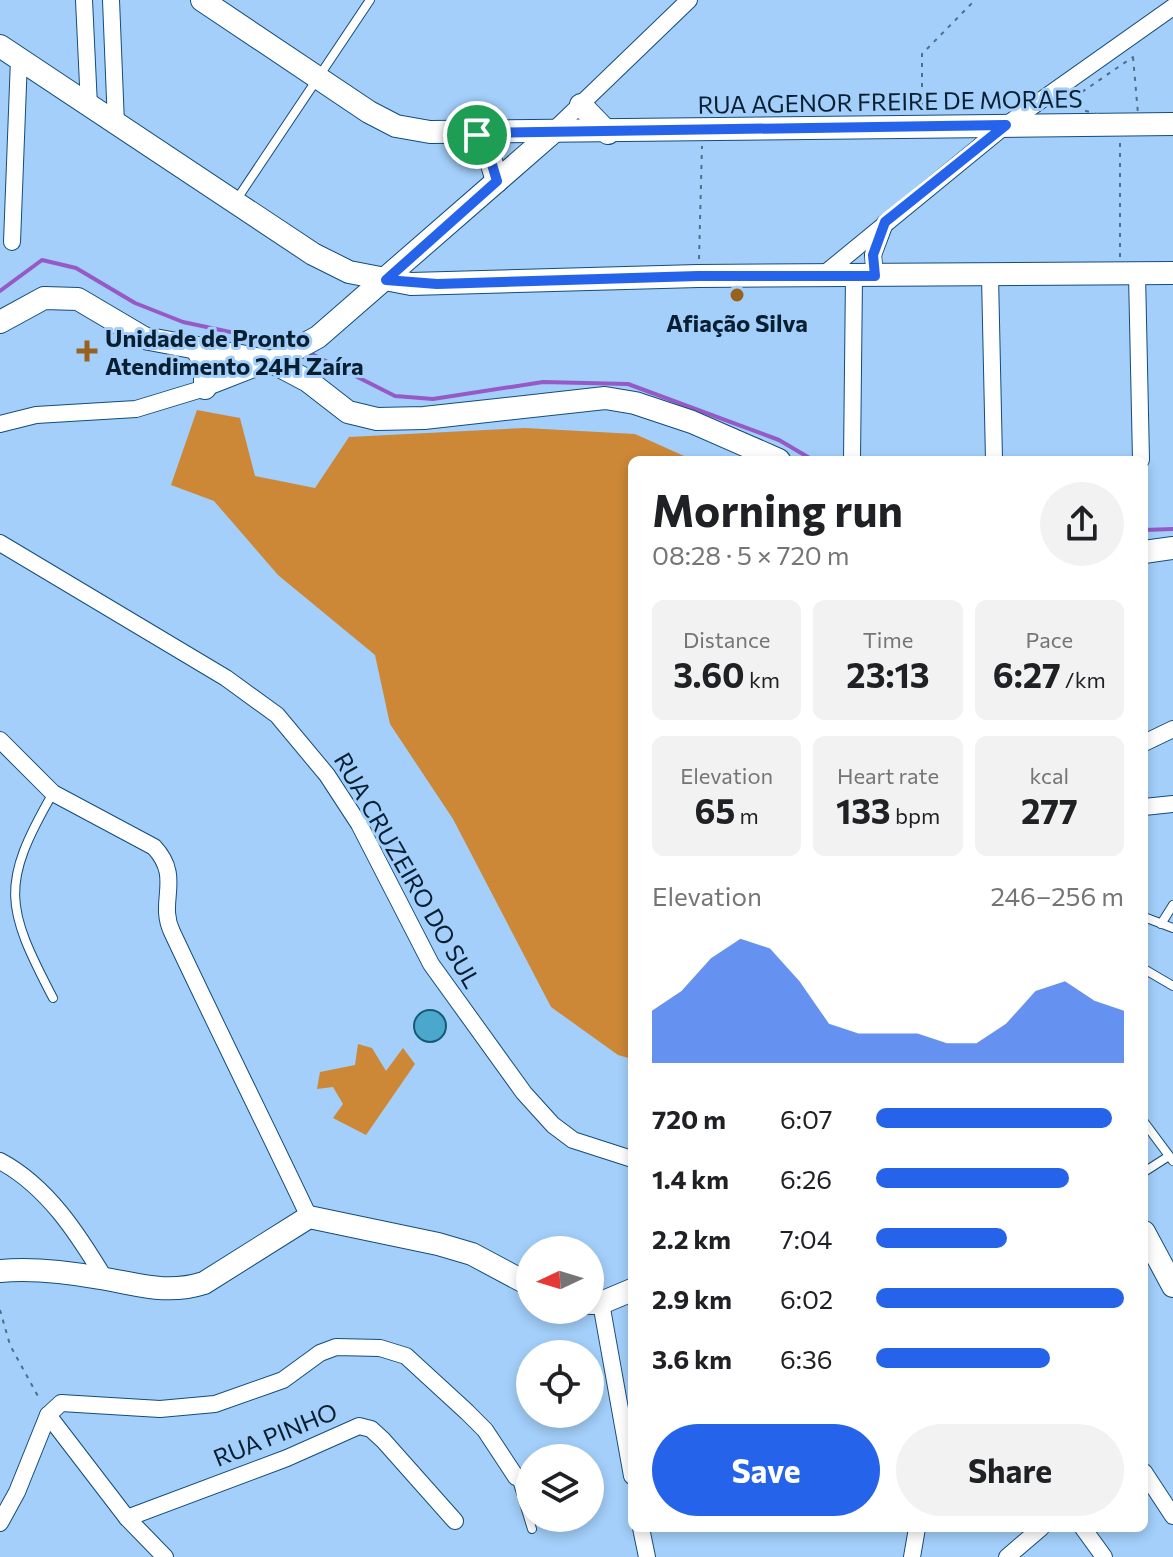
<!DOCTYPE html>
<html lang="en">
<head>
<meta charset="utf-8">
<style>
	body { margin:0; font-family:Commissioner,sans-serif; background:#f2f2f2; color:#202124; height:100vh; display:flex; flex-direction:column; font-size:30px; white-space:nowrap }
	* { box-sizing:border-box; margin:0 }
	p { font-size:26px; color:#757577 }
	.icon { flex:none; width:44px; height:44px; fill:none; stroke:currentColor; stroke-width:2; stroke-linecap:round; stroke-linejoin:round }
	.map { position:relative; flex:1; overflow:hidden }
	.details { position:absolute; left:628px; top:456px; width:520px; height:1076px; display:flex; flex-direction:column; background:#fff; border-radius:12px; box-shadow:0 4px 12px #0003 }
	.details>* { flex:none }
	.needle { width:52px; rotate:266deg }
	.controls { position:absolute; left:516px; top:1236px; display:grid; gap:16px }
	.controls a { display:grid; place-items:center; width:88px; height:88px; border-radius:50%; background:#fff; box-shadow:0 4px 12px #0003; font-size:40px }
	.pin { position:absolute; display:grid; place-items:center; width:68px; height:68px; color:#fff; margin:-34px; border:4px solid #fff; border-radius:50%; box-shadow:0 2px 8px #0007 }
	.round { display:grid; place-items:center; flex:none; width:84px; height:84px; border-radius:42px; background:#f2f2f2 }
	.summary { display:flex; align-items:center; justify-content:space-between; height:136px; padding:0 24px }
	h1 { font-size:44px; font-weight:700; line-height:60px }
	.metrics { display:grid; grid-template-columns:repeat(3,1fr); gap:12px; height:136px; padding:8px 24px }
	.metrics div { display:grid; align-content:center; border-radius:12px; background:#f2f2f2; text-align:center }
	.metrics b { font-size:34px; font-weight:700 }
	.metrics small { font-size:22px; font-weight:400 }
	.metrics p { font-size:22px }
	.chart { height:224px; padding:16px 24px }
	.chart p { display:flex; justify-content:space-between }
	.chart svg { width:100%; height:144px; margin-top:8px; fill:#2563eb; opacity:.7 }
	.cta { display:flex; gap:16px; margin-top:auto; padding:16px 24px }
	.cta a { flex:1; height:92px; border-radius:48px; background:#2563eb; color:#fff; font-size:32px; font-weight:700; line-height:92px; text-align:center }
	.cta a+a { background:#f2f2f2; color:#202124 }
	ul { padding:0 24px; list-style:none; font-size:26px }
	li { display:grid; grid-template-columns:128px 96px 1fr; align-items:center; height:60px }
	li i { height:20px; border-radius:10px; background:#2563eb }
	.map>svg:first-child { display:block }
	.green { fill:#cc8836 }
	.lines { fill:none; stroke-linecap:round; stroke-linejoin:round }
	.stream { stroke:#965ac7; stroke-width:4 }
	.building { fill:#4ca7cc; stroke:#175a73; stroke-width:2 }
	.lane-casing { stroke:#144c7a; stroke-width:10 }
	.street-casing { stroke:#144c7a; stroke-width:18 }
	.secondary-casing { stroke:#144c7a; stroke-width:24 }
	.path { stroke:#4e6e8c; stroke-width:2; stroke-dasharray:4 6; stroke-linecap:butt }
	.lane { stroke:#fff; stroke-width:8 }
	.street { stroke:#fff; stroke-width:16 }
	.secondary { stroke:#fff; stroke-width:22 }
	.route-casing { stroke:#fff; stroke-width:16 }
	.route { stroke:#2563eb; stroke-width:10 }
	.poi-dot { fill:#99621c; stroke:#a3cffa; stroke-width:3 }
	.labels { text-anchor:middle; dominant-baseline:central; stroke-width:6; stroke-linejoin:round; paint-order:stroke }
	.street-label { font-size:24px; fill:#081f32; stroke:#a3cffa }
	.poi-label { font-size:24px; font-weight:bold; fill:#081f32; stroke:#a3cffa }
</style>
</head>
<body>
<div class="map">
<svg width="1173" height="1557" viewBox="0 0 1173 1557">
	<rect width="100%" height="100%" fill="#a3cffa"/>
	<g class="green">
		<path d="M197 410 240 418 255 476 315 488 349 437 525 428 635 434 693 460H632V1059L618 1055 551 1007 453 819 390 724 375 655 278 575 214 501 171 485Z"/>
		<path d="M358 1044 372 1048 386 1071 403 1048 415 1064 366 1135 333 1118 343 1104 333 1087 317 1089 320 1072 355 1065Z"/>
	</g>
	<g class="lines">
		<g class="stream">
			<path d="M0 291 42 260 76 268 135 303 183 322 287 344"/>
			<path d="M306 351 395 396 433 399 543 382 628 384 779 440 813 460"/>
			<path d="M1144 530 1173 529"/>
		</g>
	</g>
	<circle class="building" cx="430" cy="1026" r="16"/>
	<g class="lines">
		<defs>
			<g id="lane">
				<path d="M235 202 370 0"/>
				<path d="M53 793C0 885 5 906 53 998"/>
				<path d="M1144 917 1173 928"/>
				<path d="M1161 924 1173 905"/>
				<path d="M1144 969 1173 986"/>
				<path d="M1144 1122 1173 1161"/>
				<path d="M1144 1172 1169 1156"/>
				<path d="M516 1477 532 1529"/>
			</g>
			<g id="street">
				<path d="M84 0 89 106"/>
				<path d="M111 0 116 124"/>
				<path d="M552 132 689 0"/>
				<path d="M12 242 19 59"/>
				<path d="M1137 274 1141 460"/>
				<path d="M823 275 1006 125 1173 7"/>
				<path d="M875 276 873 255 885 223"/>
				<path d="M990 276 994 460"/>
				<path d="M0 424 36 415 136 409 205 388 272 362"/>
				<path d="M852 460 854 276"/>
				<path d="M0 543 226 678 277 715 327 775 359 824 431 964 524 1093 553 1125 573 1140 632 1159"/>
				<path d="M0 740 53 793 154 847C183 878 157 901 172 932 217 1028 264 1122 309 1217"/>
				<path d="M1144 743 1173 729"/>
				<path d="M1144 807 1173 804"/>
				<path d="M0 1161C47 1186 78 1234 105 1279"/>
				<path d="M601 1303 632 1476"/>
				<path d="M48 1415 127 1518 165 1557"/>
				<path d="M1144 1472 1173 1516"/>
				<path d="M127 1518 287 1458 359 1426 371 1429 383 1440 455 1521"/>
				<path d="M0 1523 17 1492 48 1415 61 1403 160 1409 215 1404 283 1380 320 1353 336 1347 380 1348 406 1356 467 1412 485 1430 516 1477"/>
				<path d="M641 1528 647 1557"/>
				<path d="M1083 1528 1104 1557"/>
				<path d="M912 1557 917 1528"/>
				<path d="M1007 1557 1041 1528"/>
			</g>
			<g id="secondary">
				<path d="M202 0 369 112 396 126 430 132 1173 124"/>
				<path d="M0 46 313 254 349 272 411 284 698 276 1173 273"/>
				<path d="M581 105 608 133"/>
				<path d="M477 135 487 148 497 181"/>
				<path d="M0 322 44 298 78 299 144 338 272 362 308 381 348 412 377 419 424 418 605 398 635 403 692 422 779 460"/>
				<path d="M198 351 205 365V388"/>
				<path d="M272 362 318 337 551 134"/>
				<path d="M1144 552 1173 548"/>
				<path d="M1144 1232 1173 1286"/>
				<path d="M0 1271C33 1268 67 1272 100 1278 138 1284 166 1295 204 1283L309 1217 438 1244 472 1254 530 1285"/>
				<path d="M590 1303H601L632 1290"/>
			</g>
		</defs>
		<use href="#lane" class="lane-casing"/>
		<use href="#street" class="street-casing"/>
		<use href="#secondary" class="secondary-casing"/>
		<g class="path">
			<path d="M1133 57 1139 125 1063 105Z"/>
			<path d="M922 107V54L975 0"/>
			<path d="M1120 257V143"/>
			<path d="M699 259 702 146"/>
			<path d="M0 1310 10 1345 40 1400"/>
		</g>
		<use href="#lane" class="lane"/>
		<use href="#street" class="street"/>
		<use href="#secondary" class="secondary"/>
	</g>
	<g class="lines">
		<defs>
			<path id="route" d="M1006 125 885 222 873 255 875 276H698L437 284 386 280 497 181 487 148 470 133Z"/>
		</defs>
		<use href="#route" class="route-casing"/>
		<use href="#route" class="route"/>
	</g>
	<g class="poi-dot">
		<circle cx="737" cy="295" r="8"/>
		<path d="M83 339h8v8h8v8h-8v8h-8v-8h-8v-8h8z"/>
	</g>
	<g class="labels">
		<g class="street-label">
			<text transform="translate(890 101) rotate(-1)">RUA AGENOR FREIRE DE MORAES</text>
			<text transform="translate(408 870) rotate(60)">RUA CRUZEIRO DO SUL</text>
			<text transform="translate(275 1434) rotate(-22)">RUA PINHO</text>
		</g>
		<g class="poi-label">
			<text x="737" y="322">Afiação Silva</text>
			<text x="105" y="337" text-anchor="start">Unidade de Pronto<tspan x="105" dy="28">Atendimento 24H Zaíra</tspan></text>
		</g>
	</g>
</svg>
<div class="controls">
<a><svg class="needle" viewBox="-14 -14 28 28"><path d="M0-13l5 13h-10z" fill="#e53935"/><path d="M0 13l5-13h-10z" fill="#757577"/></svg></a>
<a><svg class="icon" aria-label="locate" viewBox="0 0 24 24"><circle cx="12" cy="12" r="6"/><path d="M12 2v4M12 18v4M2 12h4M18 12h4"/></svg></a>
<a><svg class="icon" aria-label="layers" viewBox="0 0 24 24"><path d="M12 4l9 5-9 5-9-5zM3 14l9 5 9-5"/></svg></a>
</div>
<div class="pin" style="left:477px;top:135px;background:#1e9e55"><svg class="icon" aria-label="arrive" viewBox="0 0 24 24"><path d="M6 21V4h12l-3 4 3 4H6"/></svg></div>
<section class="details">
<div class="summary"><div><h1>Morning run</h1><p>08:28 · 5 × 720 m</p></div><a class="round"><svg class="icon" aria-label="share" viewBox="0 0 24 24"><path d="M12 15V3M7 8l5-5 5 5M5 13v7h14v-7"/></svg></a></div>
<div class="metrics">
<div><p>Distance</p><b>3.60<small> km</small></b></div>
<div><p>Time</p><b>23:13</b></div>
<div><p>Pace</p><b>6:27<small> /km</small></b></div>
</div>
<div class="metrics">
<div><p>Elevation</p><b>65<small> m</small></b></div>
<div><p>Heart rate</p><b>133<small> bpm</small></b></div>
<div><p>kcal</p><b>277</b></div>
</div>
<div class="chart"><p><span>Elevation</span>246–256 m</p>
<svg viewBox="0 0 160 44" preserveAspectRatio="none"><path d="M0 44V28L10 22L20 12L30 6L40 9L50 19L60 32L70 35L80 35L90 35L100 38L110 38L120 32L130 22L140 19L150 25L160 28V44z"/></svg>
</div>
<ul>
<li><b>720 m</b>6:07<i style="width:95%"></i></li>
<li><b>1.4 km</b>6:26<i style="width:78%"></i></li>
<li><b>2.2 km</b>7:04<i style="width:53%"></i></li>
<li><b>2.9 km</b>6:02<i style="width:100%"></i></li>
<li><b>3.6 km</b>6:36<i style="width:70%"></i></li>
</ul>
<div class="cta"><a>Save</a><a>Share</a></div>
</section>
</div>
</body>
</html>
